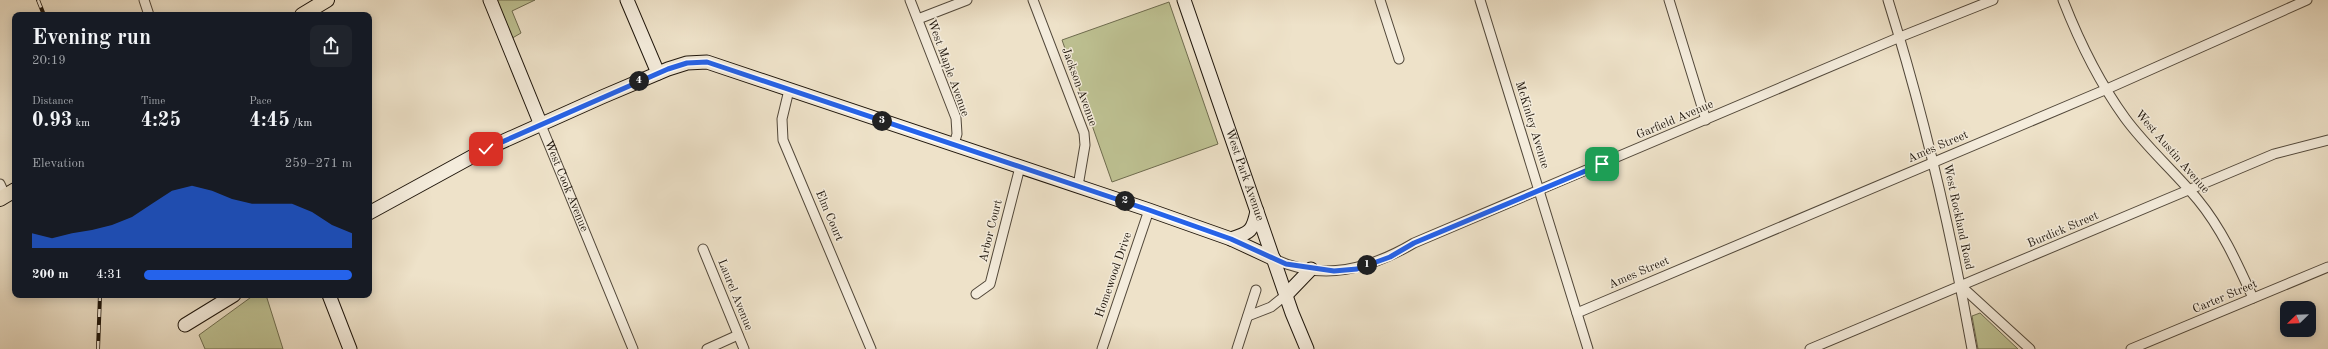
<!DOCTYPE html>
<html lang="en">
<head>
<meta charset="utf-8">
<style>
	body { margin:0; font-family:"Old Standard TT",serif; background:#20242c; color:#f1f3f6; height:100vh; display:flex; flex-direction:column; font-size:15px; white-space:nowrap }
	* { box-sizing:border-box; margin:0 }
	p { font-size:13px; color:#9ea1a6 }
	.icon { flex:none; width:22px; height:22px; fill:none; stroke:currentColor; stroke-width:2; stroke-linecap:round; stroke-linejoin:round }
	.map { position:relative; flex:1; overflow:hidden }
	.side { position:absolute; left:12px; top:12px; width:360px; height:286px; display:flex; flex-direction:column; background:#171b24; border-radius:8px; box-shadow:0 2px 10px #0003 }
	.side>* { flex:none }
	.needle { width:26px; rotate:247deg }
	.tools { position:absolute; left:2280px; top:301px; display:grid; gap:8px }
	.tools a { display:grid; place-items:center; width:36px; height:36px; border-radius:8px; background:#171b24; box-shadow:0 2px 10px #0003; font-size:20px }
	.pin { position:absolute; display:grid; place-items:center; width:34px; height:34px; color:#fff; margin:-17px; border-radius:8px; box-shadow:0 2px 6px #0006 }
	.km { position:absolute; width:20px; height:20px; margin:-10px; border-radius:50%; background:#222; color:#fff; font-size:11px; line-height:20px; text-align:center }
	.round { display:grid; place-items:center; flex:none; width:42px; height:42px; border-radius:8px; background:#20242c }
	.head { display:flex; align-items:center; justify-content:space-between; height:68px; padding:0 20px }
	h1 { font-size:22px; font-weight:600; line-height:30px }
	.figures { display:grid; grid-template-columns:repeat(3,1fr); gap:6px; height:68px; padding:4px 20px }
	.figures div { display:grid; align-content:center }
	.figures b { font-size:20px; font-weight:600 }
	.figures small { font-size:11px; font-weight:400 }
	.figures p { font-size:11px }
	.chart { height:112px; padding:8px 20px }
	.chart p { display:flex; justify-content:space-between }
	.chart svg { width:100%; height:72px; margin-top:4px; fill:#2563eb; opacity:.7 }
	ul { padding:0 20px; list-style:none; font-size:13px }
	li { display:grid; grid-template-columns:64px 48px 1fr; align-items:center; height:30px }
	li i { height:10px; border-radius:5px; background:#2563eb }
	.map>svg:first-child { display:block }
	.green { fill:#bec293; stroke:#6e6c4f }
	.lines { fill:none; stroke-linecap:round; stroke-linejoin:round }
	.street-casing { stroke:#52483a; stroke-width:11 }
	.secondary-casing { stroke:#1e150b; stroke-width:15 }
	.primary-casing { stroke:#1e150b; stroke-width:16 }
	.street { stroke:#f4ecdc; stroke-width:9 }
	.secondary { stroke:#f4ecdc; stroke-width:13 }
	.primary { stroke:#eee2c9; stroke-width:14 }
	.rail-casing { stroke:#1e150b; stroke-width:4 }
	.rail { stroke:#f4ecdc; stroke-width:2.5; stroke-dasharray:8; stroke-linecap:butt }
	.route-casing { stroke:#fff; stroke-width:8 }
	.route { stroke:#2563eb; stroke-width:5 }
	.labels { text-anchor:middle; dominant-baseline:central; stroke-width:3; stroke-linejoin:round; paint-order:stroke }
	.street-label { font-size:12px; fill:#1e150b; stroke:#f4ecdc }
</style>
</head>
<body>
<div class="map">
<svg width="2328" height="349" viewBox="0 0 2328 349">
	<rect width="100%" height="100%" fill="#eee2c9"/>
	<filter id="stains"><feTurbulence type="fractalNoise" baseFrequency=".005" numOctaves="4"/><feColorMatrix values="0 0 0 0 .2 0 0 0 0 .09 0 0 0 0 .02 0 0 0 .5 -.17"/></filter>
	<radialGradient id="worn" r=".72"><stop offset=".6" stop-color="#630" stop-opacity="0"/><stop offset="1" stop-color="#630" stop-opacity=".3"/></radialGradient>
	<g class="green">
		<path d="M495 0H535L512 11 521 33 509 40Z"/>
		<path d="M1169 2 1218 144 1112 182 1062 40Z"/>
		<path d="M254 295H266L283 349H205L199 335Z"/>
		<path d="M1980 313 2018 349H1978L1972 316Z"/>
	</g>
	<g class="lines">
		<defs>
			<g id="street">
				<path d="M144 0 149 15"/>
				<path d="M910 0 956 118 957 134 954 144"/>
				<path d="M1033 0 1084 133 1085 145 1078 186"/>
				<path d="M1380 0 1399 59"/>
				<path d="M1480 0 1588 349"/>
				<path d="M1669 0 1706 120"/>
				<path d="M1888 0C1924 115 1951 231 1972 349"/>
				<path d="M2063 0C2079 41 2099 82 2125 118 2147 148 2175 172 2198 200 2222 229 2238 265 2253 298"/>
				<path d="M918 19 967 0"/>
				<path d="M789 90 782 119 783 140 871 349"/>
				<path id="s1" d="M541 125 633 349"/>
				<path d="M0 184 5 195"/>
				<path d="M703 249 744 349"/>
				<path d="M1274 259C1323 282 1370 269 1414 243L1900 37 1993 0"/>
				<path d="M1961 286 2030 349"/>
				<path d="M976 294 990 284 1020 167"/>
				<path d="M1577 313 2107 89 2307 0"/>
				<path d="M1248 316 1271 307 1286 295"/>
				<path d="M707 349 738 335"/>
				<path d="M1102 349 1149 210"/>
				<path d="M1237 349 1256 290"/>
				<path d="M1810 349 2274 154 2328 140"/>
				<path d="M2131 349 2328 267"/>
			</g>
			<g id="secondary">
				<path d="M490 0 541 125"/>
				<path d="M627 0 658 73"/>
				<path id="s2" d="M1184 0 1292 313 1307 349"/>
				<path d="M369 213 486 149 602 97 668 69 687 63 707 62 1149 210 1231 239 1274 259"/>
				<path d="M1231 239C1250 233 1253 231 1257 211"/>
				<path d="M329 295 350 349"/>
				<path d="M1286 295 1311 269"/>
				<path d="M185 325 234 295"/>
			</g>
			<g id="primary">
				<path d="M302 15 327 0"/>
				<path d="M0 199 15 190"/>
			</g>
		</defs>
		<use href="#street" class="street-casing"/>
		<use href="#secondary" class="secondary-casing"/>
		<use href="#primary" class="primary-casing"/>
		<use href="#street" class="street"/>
		<use href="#secondary" class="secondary"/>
		<use href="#primary" class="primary"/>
		<defs>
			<g id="rail">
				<path d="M38 0 44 15"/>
				<path d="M98 349 100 295"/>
			</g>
		</defs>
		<use href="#rail" class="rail-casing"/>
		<use href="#rail" class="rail"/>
	</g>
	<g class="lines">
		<defs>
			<path id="route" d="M486 149 668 69 687 63 707 62 1149 210 1231 239 1286 264 1334 271 1357 269 1390 257 1414 243 1602 164"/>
		</defs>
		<use href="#route" class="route-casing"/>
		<use href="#route" class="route"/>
	</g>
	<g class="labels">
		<g class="street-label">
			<text transform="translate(948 68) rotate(70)">West Maple Avenue</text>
			<text transform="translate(1079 87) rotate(70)">Jackson Avenue</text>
			<text transform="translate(1675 120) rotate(-23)">Garfield Avenue</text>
			<text transform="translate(1532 125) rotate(73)">McKinley Avenue</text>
			<text transform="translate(1938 147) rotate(-23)">Ames Street</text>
			<text transform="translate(2172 152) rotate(49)">West Austin Avenue</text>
			<text stroke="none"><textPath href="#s2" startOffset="185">West Park Avenue</textPath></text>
			<text stroke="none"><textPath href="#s1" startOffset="66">West Cook Avenue</textPath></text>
			<text transform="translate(829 216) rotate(67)">Elm Court</text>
			<text transform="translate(1958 217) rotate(78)">West Rockland Road</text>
			<text transform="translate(2063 230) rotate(-23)">Burdick Street</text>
			<text transform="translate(991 231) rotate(-76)">Arbor Court</text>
			<text transform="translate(1639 273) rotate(-23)">Ames Street</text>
			<text transform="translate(1114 275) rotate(-71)">Homewood Drive</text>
			<text transform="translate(735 295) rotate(68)">Laurel Avenue</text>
			<text transform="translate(2225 297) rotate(-23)">Carter Street</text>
		</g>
	</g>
	<rect width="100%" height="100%" filter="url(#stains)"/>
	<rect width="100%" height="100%" fill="url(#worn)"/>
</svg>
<div class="tools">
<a><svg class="needle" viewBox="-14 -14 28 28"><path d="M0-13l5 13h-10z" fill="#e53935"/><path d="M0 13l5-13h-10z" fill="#9ea1a6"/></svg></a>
</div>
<div class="pin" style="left:1602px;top:164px;background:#1e9e55"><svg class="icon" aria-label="arrive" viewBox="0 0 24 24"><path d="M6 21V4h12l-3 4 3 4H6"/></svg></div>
<div class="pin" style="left:486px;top:149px;background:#d93025"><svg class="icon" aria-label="check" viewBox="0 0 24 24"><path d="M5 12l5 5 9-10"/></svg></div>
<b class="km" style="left:1367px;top:265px">1</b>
<b class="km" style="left:1125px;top:201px">2</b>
<b class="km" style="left:882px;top:121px">3</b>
<b class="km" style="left:639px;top:81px">4</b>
<section class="side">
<div class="head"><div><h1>Evening run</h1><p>20:19</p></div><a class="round"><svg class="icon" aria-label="share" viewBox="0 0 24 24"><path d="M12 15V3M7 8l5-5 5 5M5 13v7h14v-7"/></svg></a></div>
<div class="figures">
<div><p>Distance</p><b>0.93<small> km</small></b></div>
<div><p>Time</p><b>4:25</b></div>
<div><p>Pace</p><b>4:45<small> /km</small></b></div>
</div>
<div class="chart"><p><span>Elevation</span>259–271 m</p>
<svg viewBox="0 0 160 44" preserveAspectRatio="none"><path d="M0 44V35L10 38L20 35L30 33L40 30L50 25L60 17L70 9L80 6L90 9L100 14L110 17L120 17L130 17L140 22L150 30L160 35V44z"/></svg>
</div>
<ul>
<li><b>200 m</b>4:31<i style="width:100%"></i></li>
</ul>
</section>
</div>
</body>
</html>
